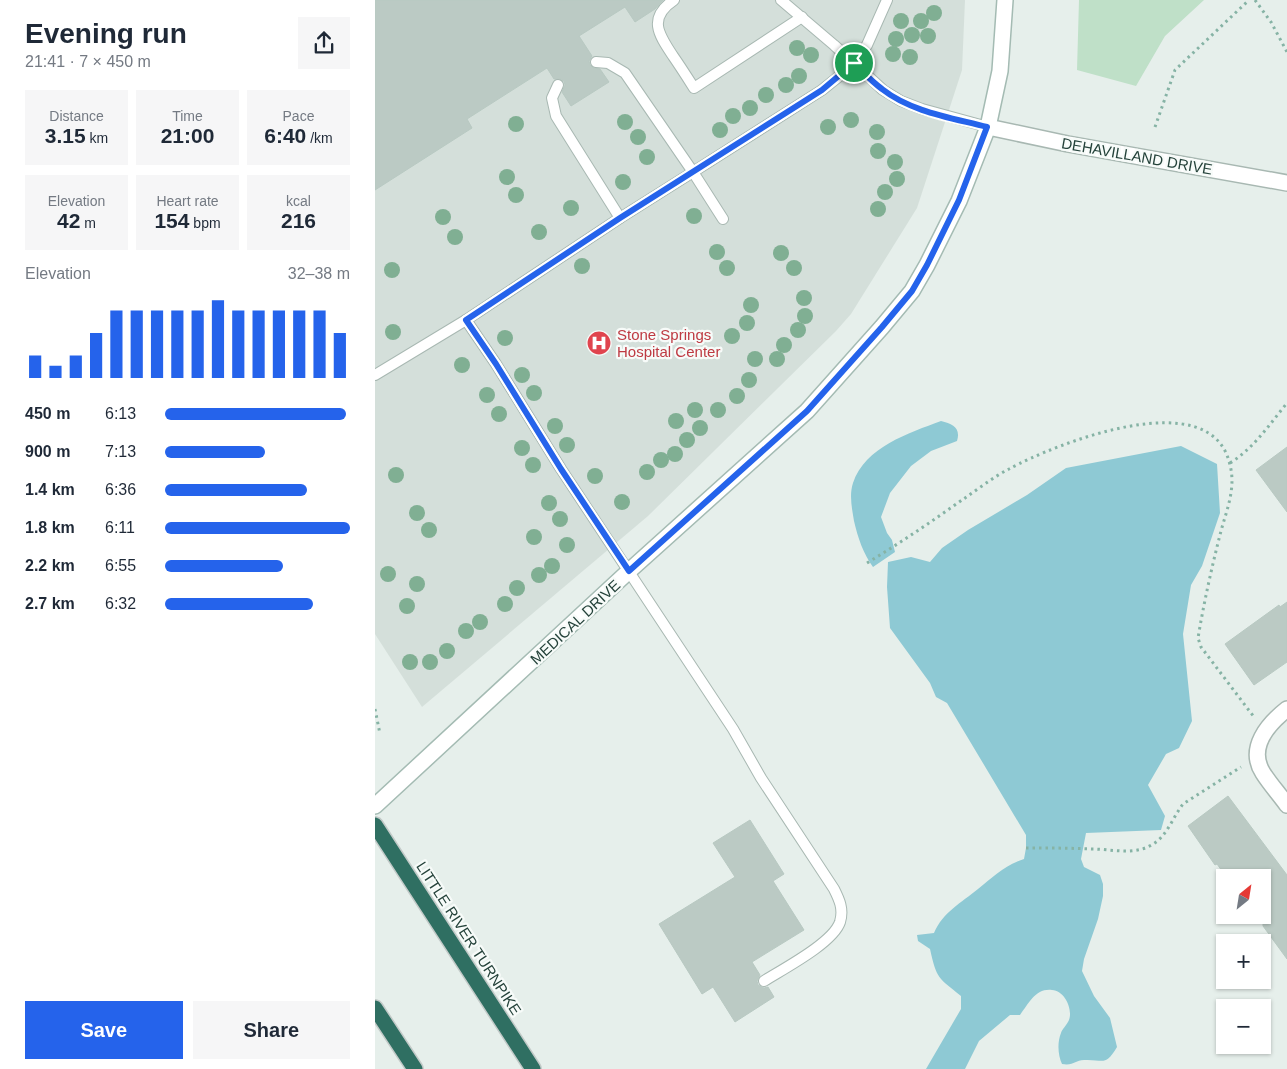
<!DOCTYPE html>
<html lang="en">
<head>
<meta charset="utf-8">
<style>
	body { margin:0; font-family:Helvetica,sans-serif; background:#f6f6f7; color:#1f2937; height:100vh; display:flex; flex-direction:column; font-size:19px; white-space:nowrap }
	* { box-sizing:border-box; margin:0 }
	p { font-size:16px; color:#747a83 }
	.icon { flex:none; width:28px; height:28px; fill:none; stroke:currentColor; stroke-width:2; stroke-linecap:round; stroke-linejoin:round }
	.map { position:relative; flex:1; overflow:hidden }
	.panel { display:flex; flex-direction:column; background:#fff; width:375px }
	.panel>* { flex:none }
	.needle { width:32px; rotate:30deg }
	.fabs { position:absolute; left:841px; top:869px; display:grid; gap:10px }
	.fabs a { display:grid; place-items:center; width:55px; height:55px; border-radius:0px; background:#fff; box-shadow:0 1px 4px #0004; font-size:25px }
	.pin { position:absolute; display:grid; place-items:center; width:42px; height:42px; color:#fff; margin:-21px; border:2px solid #fff; border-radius:50%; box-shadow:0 1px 5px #0007 }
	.round { display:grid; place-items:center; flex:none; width:52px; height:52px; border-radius:0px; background:#f6f6f7 }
	.head { display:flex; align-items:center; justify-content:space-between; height:85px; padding:0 25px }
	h1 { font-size:28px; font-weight:800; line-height:38px }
	.figures { display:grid; grid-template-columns:repeat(3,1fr); gap:8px; height:85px; padding:5px 25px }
	.figures div { display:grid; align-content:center; border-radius:0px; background:#f6f6f7; text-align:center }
	.figures b { font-size:21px; font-weight:800 }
	.figures small { font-size:14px; font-weight:400 }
	.figures p { font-size:14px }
	.chart { height:140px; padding:10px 25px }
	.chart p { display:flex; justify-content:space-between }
	.chart svg { width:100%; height:90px; margin-top:5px; stroke:#2563eb; stroke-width:6 }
	.action { display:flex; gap:10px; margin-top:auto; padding:10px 25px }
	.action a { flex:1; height:58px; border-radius:0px; background:#2563eb; color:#fff; font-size:20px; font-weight:800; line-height:58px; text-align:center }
	.action a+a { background:#f6f6f7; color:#1f2937 }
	ul { padding:0 25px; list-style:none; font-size:16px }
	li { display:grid; grid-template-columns:80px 60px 1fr; align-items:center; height:38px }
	li i { height:12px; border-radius:6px; background:#2563eb }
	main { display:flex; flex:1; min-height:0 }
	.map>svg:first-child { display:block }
	.built { fill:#d4dfda }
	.green { fill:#bfe0c8 }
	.water { fill:#8ec9d4 }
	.building { fill:#bbcac4; stroke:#b8c9c2 }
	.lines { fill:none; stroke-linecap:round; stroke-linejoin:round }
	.lane-casing { stroke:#a8b8b2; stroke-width:12 }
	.street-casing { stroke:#a8b8b2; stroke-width:18 }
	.secondary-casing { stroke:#a4bbb3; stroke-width:18 }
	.highway-casing { stroke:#c2cac8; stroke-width:18 }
	.path { stroke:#86b3a5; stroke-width:3; stroke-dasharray:2.5 4; stroke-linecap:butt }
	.lane { stroke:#fff; stroke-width:10 }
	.street { stroke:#fff; stroke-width:15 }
	.secondary { stroke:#fff; stroke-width:15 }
	.highway { stroke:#2f6f62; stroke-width:15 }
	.tree { fill:#80af93 }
	.route-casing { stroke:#fff; stroke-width:10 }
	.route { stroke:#2563eb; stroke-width:6 }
	.labels { text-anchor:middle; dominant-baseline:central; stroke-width:4.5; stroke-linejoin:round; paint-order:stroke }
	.street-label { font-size:15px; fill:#24423a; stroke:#f7fbf9 }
	.health-label { font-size:15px; fill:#be3a42; stroke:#f7fbf9; text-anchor:start }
</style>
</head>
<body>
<main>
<section class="panel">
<div class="head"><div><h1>Evening run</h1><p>21:41 · 7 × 450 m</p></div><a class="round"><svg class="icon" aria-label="share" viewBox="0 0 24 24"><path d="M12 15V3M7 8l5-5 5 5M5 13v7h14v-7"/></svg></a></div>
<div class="figures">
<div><p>Distance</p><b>3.15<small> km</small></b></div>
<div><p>Time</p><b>21:00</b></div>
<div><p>Pace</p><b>6:40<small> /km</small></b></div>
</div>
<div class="figures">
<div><p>Elevation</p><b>42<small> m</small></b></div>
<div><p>Heart rate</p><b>154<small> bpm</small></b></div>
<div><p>kcal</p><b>216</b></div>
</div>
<div class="chart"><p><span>Elevation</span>32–38 m</p>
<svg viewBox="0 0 160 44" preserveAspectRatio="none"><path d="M5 44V33M15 44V38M25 44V33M35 44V22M45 44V11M55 44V11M65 44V11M75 44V11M85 44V11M95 44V6M105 44V11M115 44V11M125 44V11M135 44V11M145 44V11M155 44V22"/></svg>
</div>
<ul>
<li><b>450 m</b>6:13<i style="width:98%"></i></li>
<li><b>900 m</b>7:13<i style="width:54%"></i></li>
<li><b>1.4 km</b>6:36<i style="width:77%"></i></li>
<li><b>1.8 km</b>6:11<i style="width:100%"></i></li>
<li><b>2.2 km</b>6:55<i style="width:64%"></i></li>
<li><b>2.7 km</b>6:32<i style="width:80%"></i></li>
</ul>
<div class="action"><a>Save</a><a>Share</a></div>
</section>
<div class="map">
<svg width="912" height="1069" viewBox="0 0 912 1069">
	<rect width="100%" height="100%" fill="#e6efeb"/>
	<path class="built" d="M0 0H590L587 70 542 208 476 314 461 331 273 516 47 707 0 634Z"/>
	<path class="green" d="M704 0H829L790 36 761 86 702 70Z"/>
	<g class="water">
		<path d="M566 421C578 424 586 428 582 441L556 451 536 466 515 493 506 517 512 533 517 540 520 552 498 567C488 553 483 538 479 521 477 509 474 495 478 483 490 447 534 433 566 421Z"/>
		<path d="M806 446 842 464 845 513 827 566 816 585 808 634 817 721 804 748 791 754 773 785 790 816 786 830 711 833 706 859 709 867 725 875 728 884V896L723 919 709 959 707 971 719 996 735 1018 742 1047C730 1067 729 1059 709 1060 700 1060 699 1066 687 1064 683 1055 682 1043 686 1033 687 1029 692 1025 694 1020 698 1009 690 991 677 990 661 988 654 1003 645 1015H635L604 1041 590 1069H551L586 1009V996C563 977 562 980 555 949L543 941 542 935 559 933C568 912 586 903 603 889 618 877 630 865 649 859L651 848V835L572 703 561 697 555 683 515 628 512 587 513 562 536 557 555 562 567 548 593 530 652 495 691 468Z"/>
	</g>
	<g class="building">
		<path d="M0 0H288L280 9 260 22 250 7 204 36 217 56 214 61 215 65 218 68 225 69 234 82 196 106 187 92 190 85 189 81 185 79H179L172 68 92 119 97 128 0 190Z"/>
		<path d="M912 447V512L881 470Z"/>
		<path d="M912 602V662L879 685 850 644 904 605 905 607Z"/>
		<path d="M853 796 912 875V959L888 926V878H852L842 864 840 865 813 826Z"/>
		<path d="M375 820 409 874 398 881 429 930 377 962 385 975 382 981 383 985 389 988 393 987 399 997 360 1022 338 987 327 994 284 924 360 877 338 843Z"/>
	</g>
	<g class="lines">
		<defs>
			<g id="lane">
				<path d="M299 0C272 18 284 35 298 56 305 66 312 77 319 88L427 17"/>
				<path d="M406 0 459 45 508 90 526 101 547 109 613 127"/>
				<path d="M221 62 233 63 250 73 318 172 447 90 467 74 479 63 492 45 512 0"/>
				<path d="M183 85 177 98 181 116 245 218"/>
				<path d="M91 320 121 364 186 469 358 729 386 778 459 889C464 899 469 909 465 922 458 943 408 969 389 981"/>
				<path d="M0 375 91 320 245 218 318 172 348 219"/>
			</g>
			<g id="street">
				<path d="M613 127 693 144 912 183"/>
				<path d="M912 709C893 724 872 748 888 773 895 784 904 794 912 805"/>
			</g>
			<path id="secondary" d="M0 806 254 571 432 411 507 327 537 291 552 265 584 201 613 127 625 71 630 0"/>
			<g id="highway">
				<path d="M0 825 158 1069"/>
				<path d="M0 1008 40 1069"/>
			</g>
		</defs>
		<use href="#lane" class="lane-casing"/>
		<use href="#street" class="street-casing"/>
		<use href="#secondary" class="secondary-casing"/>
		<use href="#highway" class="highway-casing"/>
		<g class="path">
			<path d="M880 0 896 22 912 52"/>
			<path d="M780 127 800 70 874 0"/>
			<path d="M855 463C879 448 894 425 912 403"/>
			<path d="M492 563C525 543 556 522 587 500 602 490 618 477 634 469 680 444 837 381 855 465 861 488 852 509 846 531 837 566 829 602 823 638L826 647 879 717"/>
			<path d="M0 709 5 734"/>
			<path d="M651 848C673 848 695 848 717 849 737 849 760 856 778 844 792 836 798 817 808 804L866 767"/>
		</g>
		<use href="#lane" class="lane"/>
		<use href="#street" class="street"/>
		<use href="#secondary" class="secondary"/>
		<use href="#highway" class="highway"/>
	</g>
	<g class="tree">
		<circle cx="559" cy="13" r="8"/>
		<circle cx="526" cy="21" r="8"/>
		<circle cx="546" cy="21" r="8"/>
		<circle cx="537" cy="35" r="8"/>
		<circle cx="553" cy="36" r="8"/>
		<circle cx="521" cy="39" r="8"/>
		<circle cx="422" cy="48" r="8"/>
		<circle cx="518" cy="54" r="8"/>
		<circle cx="436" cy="55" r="8"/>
		<circle cx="535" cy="57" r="8"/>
		<circle cx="424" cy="76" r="8"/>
		<circle cx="411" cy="85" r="8"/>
		<circle cx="391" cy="95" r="8"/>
		<circle cx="375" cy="108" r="8"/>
		<circle cx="358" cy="116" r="8"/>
		<circle cx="476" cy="120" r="8"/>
		<circle cx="250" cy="122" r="8"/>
		<circle cx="141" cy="124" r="8"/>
		<circle cx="453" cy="127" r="8"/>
		<circle cx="345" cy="130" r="8"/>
		<circle cx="502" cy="132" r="8"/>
		<circle cx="263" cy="137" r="8"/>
		<circle cx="503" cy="151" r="8"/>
		<circle cx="272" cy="157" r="8"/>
		<circle cx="520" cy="162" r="8"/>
		<circle cx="132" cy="177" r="8"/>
		<circle cx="522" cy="179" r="8"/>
		<circle cx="248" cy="182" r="8"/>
		<circle cx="510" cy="192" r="8"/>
		<circle cx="141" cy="195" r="8"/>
		<circle cx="196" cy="208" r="8"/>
		<circle cx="503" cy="209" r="8"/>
		<circle cx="319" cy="216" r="8"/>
		<circle cx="68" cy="217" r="8"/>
		<circle cx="164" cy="232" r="8"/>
		<circle cx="80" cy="237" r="8"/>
		<circle cx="342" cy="252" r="8"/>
		<circle cx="406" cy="253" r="8"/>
		<circle cx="207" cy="266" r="8"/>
		<circle cx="352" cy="268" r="8"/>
		<circle cx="419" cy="268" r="8"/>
		<circle cx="17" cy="270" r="8"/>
		<circle cx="429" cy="298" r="8"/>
		<circle cx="376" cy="305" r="8"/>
		<circle cx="430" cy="316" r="8"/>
		<circle cx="372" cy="323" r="8"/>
		<circle cx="423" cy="330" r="8"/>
		<circle cx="18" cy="332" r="8"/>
		<circle cx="357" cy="336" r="8"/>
		<circle cx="130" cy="338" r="8"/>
		<circle cx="409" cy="345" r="8"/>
		<circle cx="380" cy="359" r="8"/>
		<circle cx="402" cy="359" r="8"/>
		<circle cx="87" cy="365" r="8"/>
		<circle cx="147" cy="375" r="8"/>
		<circle cx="374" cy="380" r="8"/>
		<circle cx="159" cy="393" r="8"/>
		<circle cx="112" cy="395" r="8"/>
		<circle cx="362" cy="396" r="8"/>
		<circle cx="320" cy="410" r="8"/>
		<circle cx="343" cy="410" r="8"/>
		<circle cx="124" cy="414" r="8"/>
		<circle cx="301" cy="421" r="8"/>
		<circle cx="180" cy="426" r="8"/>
		<circle cx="325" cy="428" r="8"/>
		<circle cx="312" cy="440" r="8"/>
		<circle cx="192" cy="445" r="8"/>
		<circle cx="147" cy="448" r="8"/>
		<circle cx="300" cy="454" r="8"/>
		<circle cx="286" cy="460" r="8"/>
		<circle cx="158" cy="465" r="8"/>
		<circle cx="272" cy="472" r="8"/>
		<circle cx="21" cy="475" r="8"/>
		<circle cx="220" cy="476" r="8"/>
		<circle cx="247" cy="502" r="8"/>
		<circle cx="174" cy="503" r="8"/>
		<circle cx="42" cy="513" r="8"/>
		<circle cx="185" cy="519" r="8"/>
		<circle cx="54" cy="530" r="8"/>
		<circle cx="159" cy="537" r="8"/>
		<circle cx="192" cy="545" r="8"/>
		<circle cx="177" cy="566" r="8"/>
		<circle cx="13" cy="574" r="8"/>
		<circle cx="164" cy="575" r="8"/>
		<circle cx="42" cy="584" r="8"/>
		<circle cx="142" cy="588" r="8"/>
		<circle cx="130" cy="604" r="8"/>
		<circle cx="32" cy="606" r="8"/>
		<circle cx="105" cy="622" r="8"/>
		<circle cx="91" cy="631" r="8"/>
		<circle cx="72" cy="651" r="8"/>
		<circle cx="35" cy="662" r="8"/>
		<circle cx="55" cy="662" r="8"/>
	</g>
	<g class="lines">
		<defs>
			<path id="route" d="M479 63C488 72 497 82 507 89 536 112 578 118 612 127L584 200 552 265 537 291 507 327 432 411 254 571 186 469 121 364 91 320 245 218 447 90Z"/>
		</defs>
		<use href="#route" class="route-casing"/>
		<use href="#route" class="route"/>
	</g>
	<defs>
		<symbol id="hospital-disc" viewBox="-11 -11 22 22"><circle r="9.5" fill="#e0444e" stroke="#f7fbf9"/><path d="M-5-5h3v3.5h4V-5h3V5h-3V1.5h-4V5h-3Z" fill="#fff"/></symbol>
	</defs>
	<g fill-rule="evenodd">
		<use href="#hospital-disc" x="210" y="329" width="28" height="28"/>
	</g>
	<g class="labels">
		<g class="street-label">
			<text transform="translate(762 156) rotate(10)">DEHAVILLAND DRIVE</text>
			<text transform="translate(200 622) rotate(-43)">MEDICAL DRIVE</text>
			<text transform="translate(94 938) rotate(57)">LITTLE RIVER TURNPIKE</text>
		</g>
		<g class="health-label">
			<text x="242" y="334">Stone Springs<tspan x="242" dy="17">Hospital Center</tspan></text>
		</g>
	</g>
</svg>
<div class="fabs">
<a><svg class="needle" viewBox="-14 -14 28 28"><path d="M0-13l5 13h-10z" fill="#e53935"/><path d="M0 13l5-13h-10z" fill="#747a83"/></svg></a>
<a>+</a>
<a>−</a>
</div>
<div class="pin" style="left:479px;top:63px;background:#1e9e55"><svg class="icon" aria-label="arrive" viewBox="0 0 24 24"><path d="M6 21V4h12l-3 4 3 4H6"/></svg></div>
</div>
</main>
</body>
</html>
